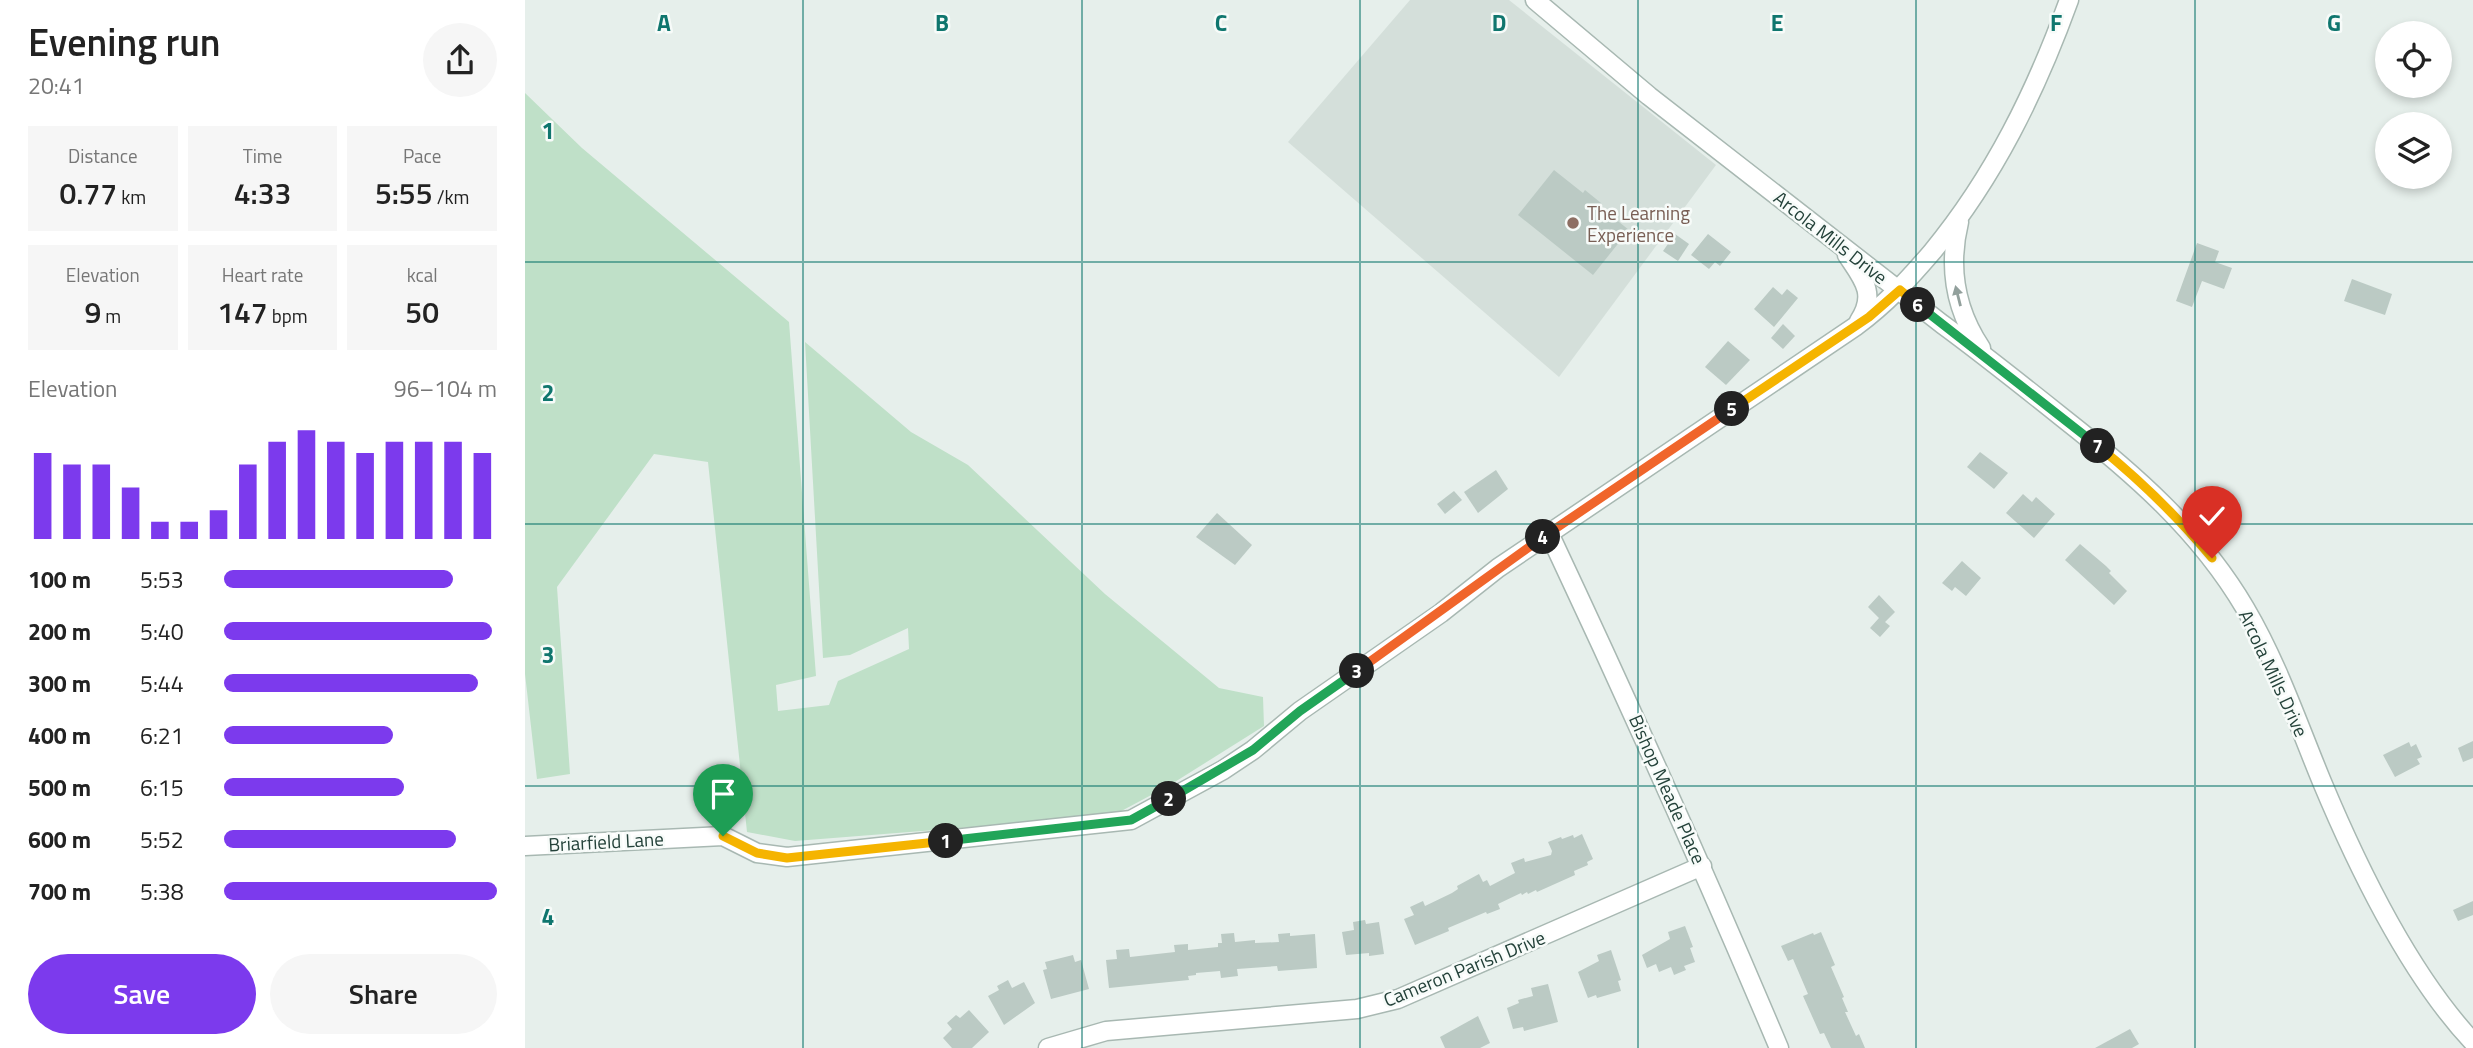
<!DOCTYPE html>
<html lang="en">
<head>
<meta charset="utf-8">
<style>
	body { margin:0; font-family:"Titillium Web",sans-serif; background:#f6f6f6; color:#222; height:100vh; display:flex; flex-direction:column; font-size:26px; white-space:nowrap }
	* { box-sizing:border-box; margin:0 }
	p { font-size:23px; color:#767676 }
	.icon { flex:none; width:38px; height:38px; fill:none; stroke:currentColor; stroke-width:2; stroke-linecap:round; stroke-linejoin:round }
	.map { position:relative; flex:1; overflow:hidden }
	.drawer { display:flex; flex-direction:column; background:#fff; width:525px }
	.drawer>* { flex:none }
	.tools { position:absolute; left:1850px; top:21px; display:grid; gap:14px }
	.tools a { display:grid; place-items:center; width:77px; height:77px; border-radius:50%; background:#fff; box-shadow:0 4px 10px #0003; font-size:35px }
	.pin { position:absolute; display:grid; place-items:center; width:60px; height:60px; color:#fff; margin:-72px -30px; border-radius:50% 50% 50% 0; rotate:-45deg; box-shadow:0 0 7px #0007 }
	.pin .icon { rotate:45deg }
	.km { position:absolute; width:35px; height:35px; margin:-18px; border-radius:50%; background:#222; color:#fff; font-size:19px; line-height:35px; text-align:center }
	.round { display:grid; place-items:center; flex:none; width:74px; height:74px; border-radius:37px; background:#f6f6f6 }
	.overview { display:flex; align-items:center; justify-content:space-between; height:119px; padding:0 28px }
	h1 { font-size:38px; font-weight:600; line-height:52px }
	.stats { display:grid; grid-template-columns:repeat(3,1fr); gap:10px; height:119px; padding:7px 28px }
	.stats div { display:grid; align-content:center; border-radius:0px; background:#f6f6f6; text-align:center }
	.stats b { font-size:30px; font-weight:600 }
	.stats small { font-size:19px; font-weight:400 }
	.stats p { font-size:19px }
	.chart { height:196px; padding:14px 28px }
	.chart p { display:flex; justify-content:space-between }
	.chart svg { width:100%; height:126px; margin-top:7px; stroke:#7c3aed; stroke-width:6 }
	.action { display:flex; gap:14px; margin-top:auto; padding:14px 28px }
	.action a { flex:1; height:80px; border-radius:42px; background:#7c3aed; color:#fff; font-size:28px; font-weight:600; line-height:80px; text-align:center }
	.action a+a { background:#f6f6f6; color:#222 }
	ul { padding:0 28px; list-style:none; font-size:23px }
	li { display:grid; grid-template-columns:112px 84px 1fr; align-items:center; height:52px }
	li i { height:18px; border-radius:9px; background:#7c3aed }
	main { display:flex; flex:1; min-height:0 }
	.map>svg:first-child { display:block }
	.built { fill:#d4dfda }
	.green { fill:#bfe0c8 }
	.building { fill:#bbcac4 }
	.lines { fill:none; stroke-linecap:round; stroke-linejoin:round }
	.minor-casing { stroke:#a8b8b2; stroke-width:21 }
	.minor { stroke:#fff; stroke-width:18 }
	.oneway { fill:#92a09c }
	.split-1-casing { stroke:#fff; stroke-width:14 }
	.split-2-casing { stroke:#fff; stroke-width:14 }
	.split-3-casing { stroke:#fff; stroke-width:14 }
	.split-4-casing { stroke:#fff; stroke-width:14 }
	.split-5-casing { stroke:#fff; stroke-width:14 }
	.split-6-casing { stroke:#fff; stroke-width:14 }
	.split-7-casing { stroke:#fff; stroke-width:14 }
	.split-8-casing { stroke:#fff; stroke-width:14 }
	.split-1 { stroke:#f5b400; stroke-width:9 }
	.split-2 { stroke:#22a559; stroke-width:9 }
	.split-3 { stroke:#22a559; stroke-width:9 }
	.split-4 { stroke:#f0652b; stroke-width:9 }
	.split-5 { stroke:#f0652b; stroke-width:9 }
	.split-6 { stroke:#f5b400; stroke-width:9 }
	.split-7 { stroke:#22a559; stroke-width:9 }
	.split-8 { stroke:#f5b400; stroke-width:9 }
	.grid { fill:none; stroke:#0f766e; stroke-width:2; stroke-opacity:0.55 }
	.education-dot { fill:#8d6e63; stroke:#f7fbf9; stroke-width:2.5 }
	.labels { text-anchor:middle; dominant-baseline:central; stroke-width:5; stroke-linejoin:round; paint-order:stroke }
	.education-label { font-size:19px; fill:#785e54; stroke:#f7fbf9; text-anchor:start }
	.street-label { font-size:19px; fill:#24423a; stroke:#f7fbf9 }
	.grid-label { font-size:23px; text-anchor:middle; font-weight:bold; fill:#0f766e; stroke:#f7fbf9; stroke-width:5; stroke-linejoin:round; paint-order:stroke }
</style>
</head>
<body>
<main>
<section class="drawer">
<div class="overview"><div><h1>Evening run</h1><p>20:41</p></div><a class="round"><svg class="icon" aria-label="share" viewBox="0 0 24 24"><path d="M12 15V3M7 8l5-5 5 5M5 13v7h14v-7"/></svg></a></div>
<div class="stats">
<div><p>Distance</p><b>0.77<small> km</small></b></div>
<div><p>Time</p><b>4:33</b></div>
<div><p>Pace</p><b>5:55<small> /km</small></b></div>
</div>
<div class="stats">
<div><p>Elevation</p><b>9<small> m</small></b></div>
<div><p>Heart rate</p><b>147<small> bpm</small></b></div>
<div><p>kcal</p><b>50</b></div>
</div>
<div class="chart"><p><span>Elevation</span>96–104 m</p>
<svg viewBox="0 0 160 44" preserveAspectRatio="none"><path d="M5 44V14M15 44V18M25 44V18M35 44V26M45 44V38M55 44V38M65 44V34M75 44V18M85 44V10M95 44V6M105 44V10M115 44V14M125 44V10M135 44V10M145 44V10M155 44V14"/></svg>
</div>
<ul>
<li><b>100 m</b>5:53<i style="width:84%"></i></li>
<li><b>200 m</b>5:40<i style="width:98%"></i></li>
<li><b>300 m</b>5:44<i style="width:93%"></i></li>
<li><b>400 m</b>6:21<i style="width:62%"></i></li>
<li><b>500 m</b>6:15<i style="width:66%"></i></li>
<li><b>600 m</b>5:52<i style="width:85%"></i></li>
<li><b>700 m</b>5:38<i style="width:100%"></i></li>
</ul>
<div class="action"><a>Save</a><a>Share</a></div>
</section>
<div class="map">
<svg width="1948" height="1048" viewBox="0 0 1948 1048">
	<rect width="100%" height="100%" fill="#e6efeb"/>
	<path class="built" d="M885 0H984L1191 165 1034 377 763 142Z"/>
	<path class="green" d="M0 93 57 148 264 322 291 676 251 685 253 711 304 705 313 681 384 649 383 628 325 655 298 658 280 342 386 432 443 465 580 594 694 688 738 697 739 726 645 785 587 816 270 841 222 832 183 462 129 454 32 587 45 774 12 779 0 674Z"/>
	<g class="building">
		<path d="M1029 170 1058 193 1060 190 1076 203 1074 206 1104 230 1068 275 993 215Z"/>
		<path d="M1150 234 1164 244 1153 261 1138 251Z"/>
		<path d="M1183 234 1206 252 1195 266 1190 262 1184 269 1166 255Z"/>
		<path d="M1672 243 1694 251 1690 262 1707 268 1699 289 1677 281 1667 307 1651 301Z"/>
		<path d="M1827 279 1867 294 1860 315 1819 301Z"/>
		<path d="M1248 287 1257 295 1262 289 1273 298 1249 327 1229 309Z"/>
		<path d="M1258 324 1270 336 1258 349 1246 338Z"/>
		<path d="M1203 341 1225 360 1201 385 1180 367Z"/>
		<path d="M1455 452 1483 473 1469 489 1442 467Z"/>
		<path d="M971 470 983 489 953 513 939 492Z"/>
		<path d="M929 491 937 500 920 514 912 504Z"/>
		<path d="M1498 494 1507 502 1511 497 1530 514 1509 538 1481 513Z"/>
		<path d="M692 513 727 545 710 565 671 537Z"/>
		<path d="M1555 544 1581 566 1586 571 1584 573 1602 591 1589 605 1540 560Z"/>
		<path d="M1437 561 1456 578 1441 596 1430 587 1427 591 1417 583Z"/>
		<path d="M1354 595 1370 612 1360 622 1365 626 1355 637 1345 628 1354 618 1343 607Z"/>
		<path d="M1948 741V758L1938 762 1933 748Z"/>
		<path d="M1884 742 1886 747 1891 744 1897 757 1892 759 1895 764 1870 777 1858 755Z"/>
		<path d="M1057 834 1068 859 1062 862 1063 865 1049 871 1050 875 1012 892 1011 890 1003 894 1002 892 997 895 996 893 973 904 975 909 962 914 961 912 923 928 924 931 890 945 879 919 889 915 885 907 898 901 900 906 927 893 933 889 932 886 954 874 958 882 962 880 965 886 990 873 986 863 999 858 1000 862 1026 855 1027 851 1023 842 1036 837 1037 839 1048 835 1049 838Z"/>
		<path d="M1948 901V915L1933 921 1928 910Z"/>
		<path d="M840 920 841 924 854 922 859 954 844 956V953L821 955 817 932 829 930 828 922Z"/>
		<path d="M1160 926 1168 947 1165 948 1170 962 1159 966 1161 970 1149 975 1146 967 1134 972 1131 964 1122 968 1117 955 1145 939 1143 932Z"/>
		<path d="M1296 932 1310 965 1306 967 1319 997 1317 998 1323 1012H1320L1331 1036 1334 1034 1340 1048H1306L1299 1033 1295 1034 1278 996 1283 994 1268 959 1263 961 1256 946 1288 933 1289 935Z"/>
		<path d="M709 933 710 942 730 940V943L754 942 753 934 765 933V936L790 934 792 968 753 971 752 966 712 969 713 976 696 978 695 971 671 973V975L663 976 664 980 584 988 581 960 592 959 591 950 604 949 605 957 650 952 649 945 663 944V950L693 947V943H697L696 934Z"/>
		<path d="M1086 950 1096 980 1093 981 1096 991 1072 998 1071 995 1063 998 1053 972 1074 961 1072 955Z"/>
		<path d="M548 955 550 962 556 960 564 989 526 999 518 970 522 969 520 962Z"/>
		<path d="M483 980 487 988 499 982 510 1003 479 1025 463 996 474 990 472 986Z"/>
		<path d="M1023 984 1033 1022 999 1031 998 1027 988 1029 982 1008 994 1003 993 1000 1008 996 1006 988Z"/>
		<path d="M444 1010 464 1032 447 1048H427L418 1038 427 1029 422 1023 431 1015 435 1018Z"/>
		<path d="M953 1016 965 1043 955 1048H920L915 1037Z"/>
		<path d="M1605 1029 1614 1044 1607 1048H1570Z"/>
	</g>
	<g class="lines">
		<defs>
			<g id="minor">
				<path d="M1010 0 1124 96 1417 324C1458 354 1498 386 1538 418 1608 473 1674 530 1720 608 1752 662 1773 724 1797 782 1833 868 1884 974 1948 1042"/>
				<path d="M1434 222C1423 267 1430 309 1456 348"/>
				<path d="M1322 255C1338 279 1352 294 1334 321"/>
				<path d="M1024 533C1104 703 1181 875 1254 1048"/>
				<path d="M0 846 198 836 232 853 262 857 606 820 698 770 728 750 775 711 916 613 973 568 1331 326C1361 304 1383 280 1407 252 1469 177 1511 91 1544 0"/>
				<path d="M523 1048 581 1031 832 1009 873 999 1177 866"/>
			</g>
		</defs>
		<use href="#minor" class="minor-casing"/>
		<use href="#minor" class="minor"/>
	</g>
	<defs><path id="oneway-solid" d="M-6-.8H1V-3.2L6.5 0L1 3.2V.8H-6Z" transform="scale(1.75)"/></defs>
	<use class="oneway" href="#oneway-solid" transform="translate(1433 296) rotate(-104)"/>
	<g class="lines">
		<defs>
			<path id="split-1" d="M198 836 232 853 262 858 421 841"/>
			<path id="split-2" d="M421 841 606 820 644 799"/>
			<path id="split-3" d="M644 799 728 750 775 711 832 671"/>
			<path id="split-4" d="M832 671 1018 537"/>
			<path id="split-5" d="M1018 537 1207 409"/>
			<path id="split-6" d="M1207 409 1344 317 1375 290 1393 305"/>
			<path id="split-7" d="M1393 305 1573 446"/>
			<path id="split-8" d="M1573 446C1615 480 1653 517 1687 558"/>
		</defs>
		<use href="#split-1" class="split-1-casing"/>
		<use href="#split-2" class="split-2-casing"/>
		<use href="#split-3" class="split-3-casing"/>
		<use href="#split-4" class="split-4-casing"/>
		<use href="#split-5" class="split-5-casing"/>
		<use href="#split-6" class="split-6-casing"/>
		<use href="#split-7" class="split-7-casing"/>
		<use href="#split-8" class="split-8-casing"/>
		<use href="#split-1" class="split-1"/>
		<use href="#split-2" class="split-2"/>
		<use href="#split-3" class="split-3"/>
		<use href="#split-4" class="split-4"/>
		<use href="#split-5" class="split-5"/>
		<use href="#split-6" class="split-6"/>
		<use href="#split-7" class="split-7"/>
		<use href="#split-8" class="split-8"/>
	</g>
	<path class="grid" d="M278 0V1048M557 0V1048M835 0V1048M1113 0V1048M1391 0V1048M1670 0V1048M0 262H1948M0 524H1948M0 786H1948"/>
	<circle class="education-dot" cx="1048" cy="223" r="7"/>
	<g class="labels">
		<g class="education-label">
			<text x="1062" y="212">The Learning<tspan x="1062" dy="22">Experience</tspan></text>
		</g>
		<g class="street-label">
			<text transform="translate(1306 237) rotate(38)">Arcola Mills Drive</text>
			<text transform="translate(1749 673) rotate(65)">Arcola Mills Drive</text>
			<text transform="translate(1143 789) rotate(66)">Bishop Meade Place</text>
			<text transform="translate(81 841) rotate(-3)">Briarfield Lane</text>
			<text transform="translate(939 968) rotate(-22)">Cameron Parish Drive</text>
		</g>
	</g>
	<g class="grid-label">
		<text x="139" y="31">A</text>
		<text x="417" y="31">B</text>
		<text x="696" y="31">C</text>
		<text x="974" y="31">D</text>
		<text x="1252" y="31">E</text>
		<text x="1531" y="31">F</text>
		<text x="1809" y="31">G</text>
		<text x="23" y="139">1</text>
		<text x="23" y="401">2</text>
		<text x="23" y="663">3</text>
		<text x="23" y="925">4</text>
	</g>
</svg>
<div class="tools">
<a><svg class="icon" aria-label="locate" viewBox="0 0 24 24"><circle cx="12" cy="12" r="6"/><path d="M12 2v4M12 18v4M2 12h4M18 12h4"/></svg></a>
<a><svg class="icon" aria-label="layers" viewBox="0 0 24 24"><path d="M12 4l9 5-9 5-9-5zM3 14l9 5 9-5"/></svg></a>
</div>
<div class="pin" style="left:198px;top:836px;background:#1e9e55"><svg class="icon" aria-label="arrive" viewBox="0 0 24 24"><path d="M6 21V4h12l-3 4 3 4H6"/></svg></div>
<div class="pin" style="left:1687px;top:558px;background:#d93025"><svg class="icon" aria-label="check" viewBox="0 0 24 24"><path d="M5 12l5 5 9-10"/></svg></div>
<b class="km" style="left:421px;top:841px">1</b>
<b class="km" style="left:644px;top:799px">2</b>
<b class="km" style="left:832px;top:671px">3</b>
<b class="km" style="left:1018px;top:537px">4</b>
<b class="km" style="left:1207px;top:409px">5</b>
<b class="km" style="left:1393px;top:305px">6</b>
<b class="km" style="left:1573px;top:446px">7</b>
</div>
</main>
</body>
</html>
